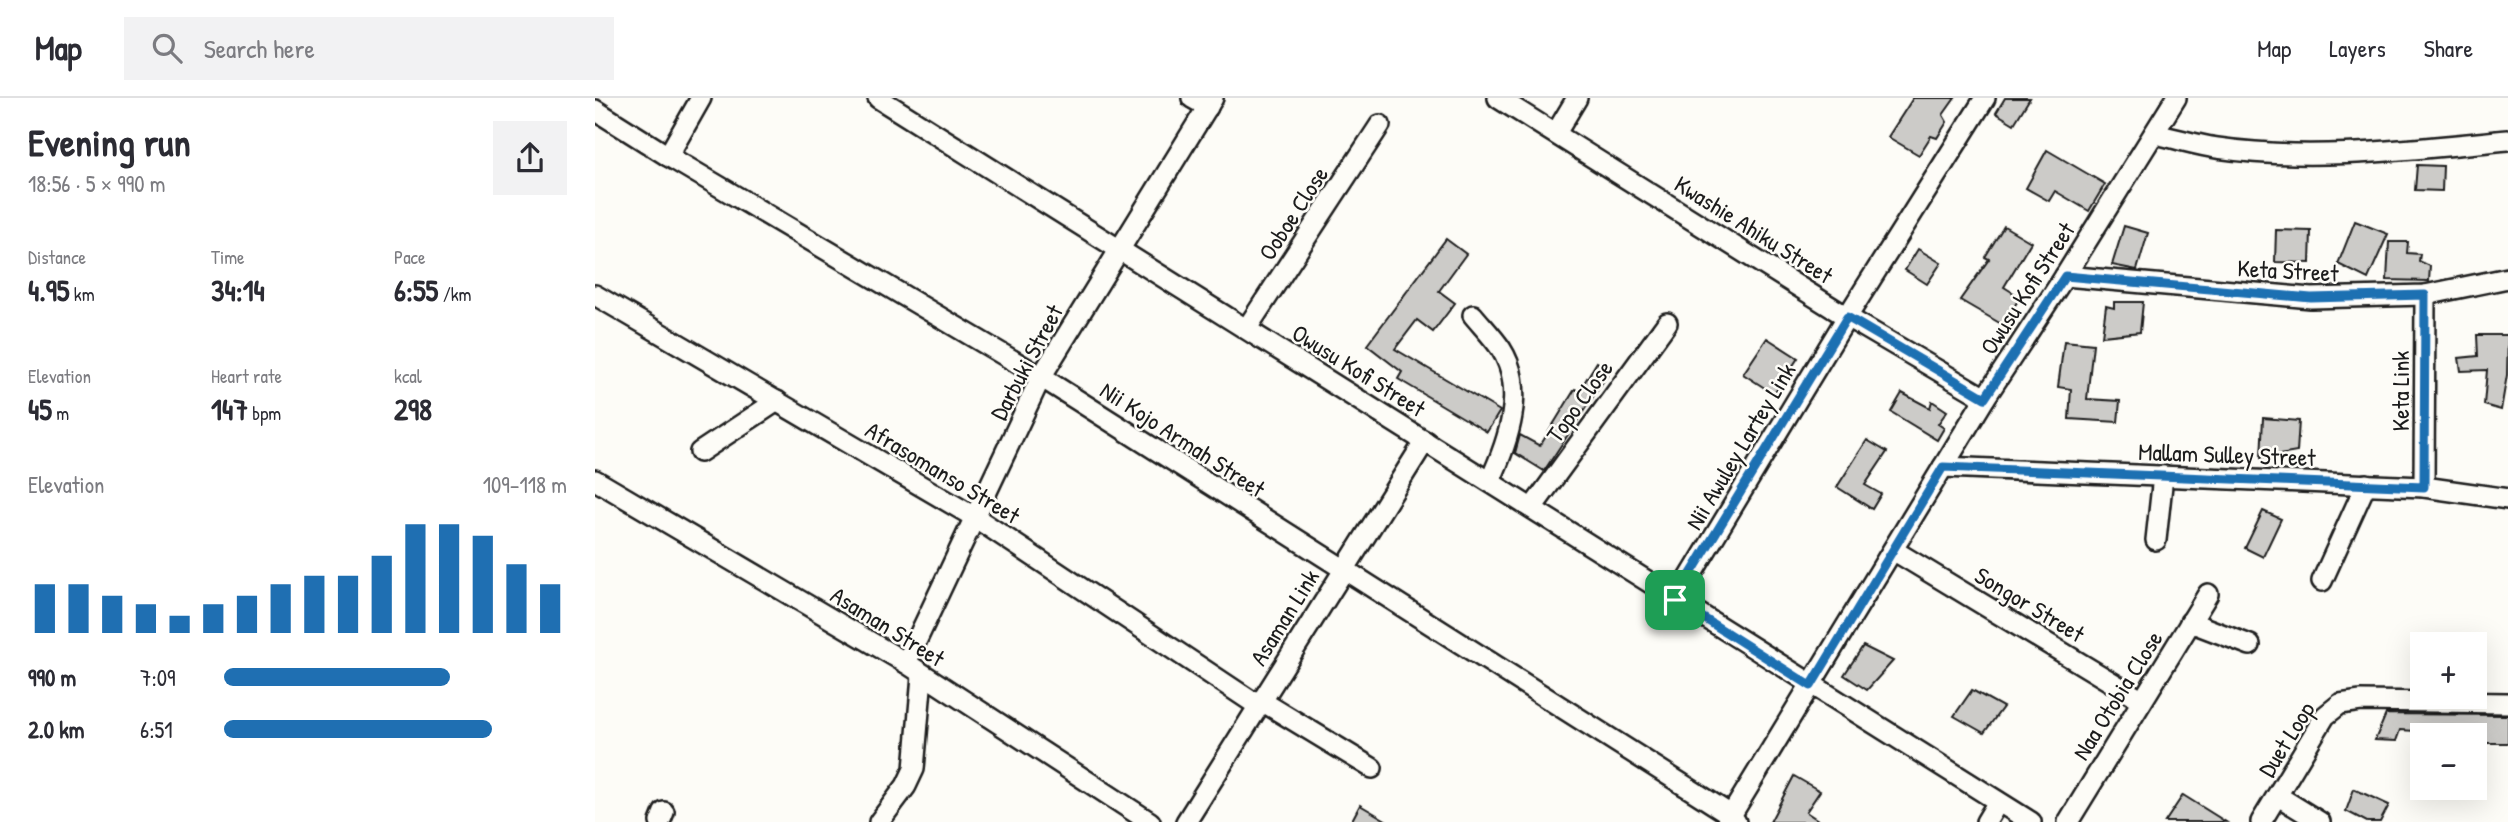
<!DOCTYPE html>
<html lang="en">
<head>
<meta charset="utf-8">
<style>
	body { margin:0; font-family:"Patrick Hand",sans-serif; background:#f2f2f3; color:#2b2b33; height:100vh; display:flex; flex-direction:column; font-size:26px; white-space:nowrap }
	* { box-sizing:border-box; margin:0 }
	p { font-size:23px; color:#7c7c81 }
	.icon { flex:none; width:38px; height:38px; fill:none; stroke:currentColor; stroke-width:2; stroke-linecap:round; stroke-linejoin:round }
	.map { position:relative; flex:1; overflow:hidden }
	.side { display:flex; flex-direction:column; background:#fff; width:595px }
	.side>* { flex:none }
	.fabs { position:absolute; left:1815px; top:534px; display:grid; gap:14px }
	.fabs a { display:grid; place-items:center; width:77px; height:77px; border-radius:0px; background:#fff; box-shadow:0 7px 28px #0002; font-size:35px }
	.pin { position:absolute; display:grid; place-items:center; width:60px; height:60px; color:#fff; margin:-30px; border-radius:14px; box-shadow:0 4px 10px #0006 }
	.round { display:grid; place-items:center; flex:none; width:74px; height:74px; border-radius:0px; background:#f2f2f3 }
	.summary { display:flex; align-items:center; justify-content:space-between; height:119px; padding:0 28px }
	h1 { font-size:38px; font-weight:800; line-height:52px }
	.stats { display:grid; grid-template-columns:repeat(3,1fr); gap:10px; height:119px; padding:7px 28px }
	.stats div { display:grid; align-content:center }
	.stats b { font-size:30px; font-weight:800 }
	.stats small { font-size:19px; font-weight:400 }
	.stats p { font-size:19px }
	.chart { height:196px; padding:14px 28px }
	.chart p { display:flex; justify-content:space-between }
	.chart svg { width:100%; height:126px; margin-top:7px; stroke:#1f6fb2; stroke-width:6 }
	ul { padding:0 28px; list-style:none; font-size:23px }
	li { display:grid; grid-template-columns:112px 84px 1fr; align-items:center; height:52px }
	li i { height:18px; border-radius:9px; background:#1f6fb2 }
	header { display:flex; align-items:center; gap:42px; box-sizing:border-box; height:98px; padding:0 35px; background:#fff; border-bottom:2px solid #e1e1e2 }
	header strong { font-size:33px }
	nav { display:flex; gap:38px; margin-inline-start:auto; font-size:24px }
	.search { width:490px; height:63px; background:#f2f2f3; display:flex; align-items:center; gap:18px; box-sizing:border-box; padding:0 24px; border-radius:0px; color:#7c7c81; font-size:26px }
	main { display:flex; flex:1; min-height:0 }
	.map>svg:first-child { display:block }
	.building { fill:#cccbc8; stroke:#1c1c1c; stroke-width:2 }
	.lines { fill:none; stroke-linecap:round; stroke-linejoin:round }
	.minor-casing { stroke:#1c1c1c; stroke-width:24 }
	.minor { stroke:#fdfcf7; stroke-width:19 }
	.route-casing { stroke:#fff; stroke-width:14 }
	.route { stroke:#1f6fb2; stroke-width:9 }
	.labels { text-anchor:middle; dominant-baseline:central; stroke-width:5; stroke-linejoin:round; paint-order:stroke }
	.street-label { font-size:24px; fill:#1c1c1c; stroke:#fdfcf7 }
</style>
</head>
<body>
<header>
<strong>Map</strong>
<div class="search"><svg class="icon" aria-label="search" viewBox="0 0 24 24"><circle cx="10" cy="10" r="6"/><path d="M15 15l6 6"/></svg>Search here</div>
<nav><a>Map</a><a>Layers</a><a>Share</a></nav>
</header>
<main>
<section class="side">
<div class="summary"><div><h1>Evening run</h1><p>18:56 · 5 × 990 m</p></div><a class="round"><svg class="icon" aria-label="share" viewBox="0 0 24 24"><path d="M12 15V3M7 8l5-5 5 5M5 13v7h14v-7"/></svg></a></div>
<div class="stats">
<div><p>Distance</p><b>4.95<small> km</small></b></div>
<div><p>Time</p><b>34:14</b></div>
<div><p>Pace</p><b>6:55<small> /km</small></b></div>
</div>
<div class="stats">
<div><p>Elevation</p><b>45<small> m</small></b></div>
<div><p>Heart rate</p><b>147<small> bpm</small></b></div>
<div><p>kcal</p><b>298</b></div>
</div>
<div class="chart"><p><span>Elevation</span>109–118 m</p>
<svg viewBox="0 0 160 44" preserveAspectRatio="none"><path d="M5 44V27M15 44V27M25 44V31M35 44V34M45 44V38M55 44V34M65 44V31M75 44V27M85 44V24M95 44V24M105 44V17M115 44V6M125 44V6M135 44V10M145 44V20M155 44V27"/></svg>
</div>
<ul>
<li><b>990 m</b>7:09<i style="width:66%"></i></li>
<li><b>2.0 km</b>6:51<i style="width:78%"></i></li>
</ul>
</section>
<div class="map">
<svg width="1913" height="724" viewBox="0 0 1913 724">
	<rect width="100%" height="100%" fill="#fdfcf7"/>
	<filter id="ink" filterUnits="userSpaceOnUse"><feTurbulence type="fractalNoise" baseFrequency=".0143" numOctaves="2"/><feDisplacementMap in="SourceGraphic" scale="14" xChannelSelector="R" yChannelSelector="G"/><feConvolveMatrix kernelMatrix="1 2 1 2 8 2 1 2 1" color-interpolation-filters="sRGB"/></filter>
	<g filter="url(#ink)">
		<g class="building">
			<path d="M1318 0H1360L1348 17 1352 24 1342 40 1336 38 1324 57 1293 39Z"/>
			<path d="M1410 0H1435L1419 26 1401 15Z"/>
			<path d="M1452 52 1510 86 1494 113 1460 93 1454 103 1431 90Z"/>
			<path d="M1822 67 1848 68 1847 93 1820 92Z"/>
			<path d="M1760 123 1793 136 1773 181 1743 166Z"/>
			<path d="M1409 128 1436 144 1409 189 1425 199 1408 227 1365 202 1394 161 1390 159Z"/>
			<path d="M1529 128 1553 135 1542 172 1517 167Z"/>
			<path d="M1681 132 1716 133 1715 165 1680 164Z"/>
			<path d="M851 141 871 156 844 193 860 205 838 234 822 222 800 251 905 313 892 334 803 281 807 274 772 247Z"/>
			<path d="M1794 144H1813L1812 155 1825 156 1824 163 1835 168 1834 183 1792 182Z"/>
			<path d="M1323 151 1346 165 1332 186 1310 172Z"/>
			<path d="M1519 204H1548L1545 234 1507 238 1511 208 1519 210Z"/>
			<path d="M1882 237H1913L1912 277 1906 312 1889 307 1892 272 1866 273 1864 260 1883 258Z"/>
			<path d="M1172 240 1203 260 1179 296 1148 276Z"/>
			<path d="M1469 243 1498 246 1492 301 1525 303 1523 324 1474 321 1476 291 1463 289Z"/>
			<path d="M1002 264 1015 273 949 373 920 355 925 337 945 348 980 291 984 293Z"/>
			<path d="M1307 295 1335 310 1337 303 1352 313 1343 326 1349 330 1342 342 1296 314Z"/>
			<path d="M1668 320 1704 323 1702 354 1666 360Z"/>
			<path d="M1272 342 1292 354 1270 387 1286 396 1277 411 1242 389Z"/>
			<path d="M1668 413 1686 421 1668 459 1650 450Z"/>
			<path d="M1268 548 1298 563 1272 592 1249 577Z"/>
			<path d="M1377 592 1408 609 1389 635 1359 618Z"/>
			<path d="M1791 616 1913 617V645H1884L1885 637 1805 632 1801 643 1780 642Z"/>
			<path d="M1199 678 1225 693 1211 714 1226 724H1175Z"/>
			<path d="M1759 691 1794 707 1785 724H1772L1751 713Z"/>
			<path d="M1588 697 1631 724H1570Z"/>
			<path d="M765 707 794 724H756Z"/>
		</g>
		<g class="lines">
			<defs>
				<g id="minor">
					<path d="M283 0 1436 724"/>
					<path d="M597 0 613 9"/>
					<path d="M903 0 1252 219 1390 300"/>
					<path d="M0 12 73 58 446 279 1136 717 1141 724"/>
					<path d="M961 35 982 0"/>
					<path d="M1559 36C1580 40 1601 47 1622 50 1717 64 1818 51 1913 42"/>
					<path d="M73 58 106 0"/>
					<path d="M1470 178 1716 200 1830 197 1913 180"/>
					<path d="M0 197 381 420 662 607"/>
					<path d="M878 217C887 228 898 239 906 251 932 291 913 344 895 383"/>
					<path d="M652 230 785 27"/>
					<path d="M105 354 182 303"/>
					<path d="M1348 369 1829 389 1913 401"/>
					<path d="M0 382 311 565 555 724"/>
					<path d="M1829 389 1830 197"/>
					<path d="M937 410 1072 225"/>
					<path d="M1561 442 1568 378"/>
					<path d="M1298 452 1546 602"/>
					<path d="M1727 483 1771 386"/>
					<path d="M1081 502 1252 219 1390 0"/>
					<path d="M1595 524 1655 547"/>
					<path d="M311 565 446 279 618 0"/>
					<path d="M665 602 777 670"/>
					<path d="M1683 698 1725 724"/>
					<path d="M65 724 69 714"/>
					<path d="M284 724 311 688 319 671 327 578"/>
					<path d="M591 724 830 343"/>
					<path d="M1132 724 1390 300 1470 178 1581 0"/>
					<path d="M1391 724 1403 704"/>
					<path d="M1473 724 1613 496"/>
					<path d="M1666 724 1730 618 1745 606 1766 603 1913 605"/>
				</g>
			</defs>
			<use href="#minor" class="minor-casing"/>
			<use href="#minor" class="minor"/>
		</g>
	</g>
	<g class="lines" filter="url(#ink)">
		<defs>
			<path id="route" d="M1470 178 1716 200 1830 197 1829 389 1348 369 1216 588 1080 502 1252 219 1390 300Z"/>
		</defs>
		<use href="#route" class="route-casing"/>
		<use href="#route" class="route"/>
	</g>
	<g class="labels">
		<g class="street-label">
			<text transform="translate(698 115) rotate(-57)">Ooboe Close</text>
			<text transform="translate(1159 131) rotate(32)">Kwashie Ahiku Street</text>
			<text transform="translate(1693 172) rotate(3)">Keta Street</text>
			<text transform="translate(1432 190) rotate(-57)">Owusu Kofi Street</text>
			<text transform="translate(431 264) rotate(-62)">Darbuki Street</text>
			<text transform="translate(764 272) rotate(32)">Owusu Kofi Street</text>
			<text transform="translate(1805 293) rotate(-90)">Keta Link</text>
			<text transform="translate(984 303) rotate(-54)">Topo Close</text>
			<text transform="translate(588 341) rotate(33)">Nii Kojo Armah Street</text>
			<text transform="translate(1145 348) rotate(-59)">Nii Awuley Lartey Link</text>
			<text transform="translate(1632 356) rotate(2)">Mallam Sulley Street</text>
			<text transform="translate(348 374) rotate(31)">Afrasomanso Street</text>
			<text transform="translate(1435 506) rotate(31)">Songor Street</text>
			<text transform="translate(689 519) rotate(-58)">Asaman Link</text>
			<text transform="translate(293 528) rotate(32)">Asaman Street</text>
			<text transform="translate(1522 597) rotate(-58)">Naa Otobia Close</text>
			<text transform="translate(1691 641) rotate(-58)">Duet Loop</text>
		</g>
	</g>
</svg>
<div class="fabs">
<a>+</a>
<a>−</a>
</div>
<div class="pin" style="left:1080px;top:502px;background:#1e9e55"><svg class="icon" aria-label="arrive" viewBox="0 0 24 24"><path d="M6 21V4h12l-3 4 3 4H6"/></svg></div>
</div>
</main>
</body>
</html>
